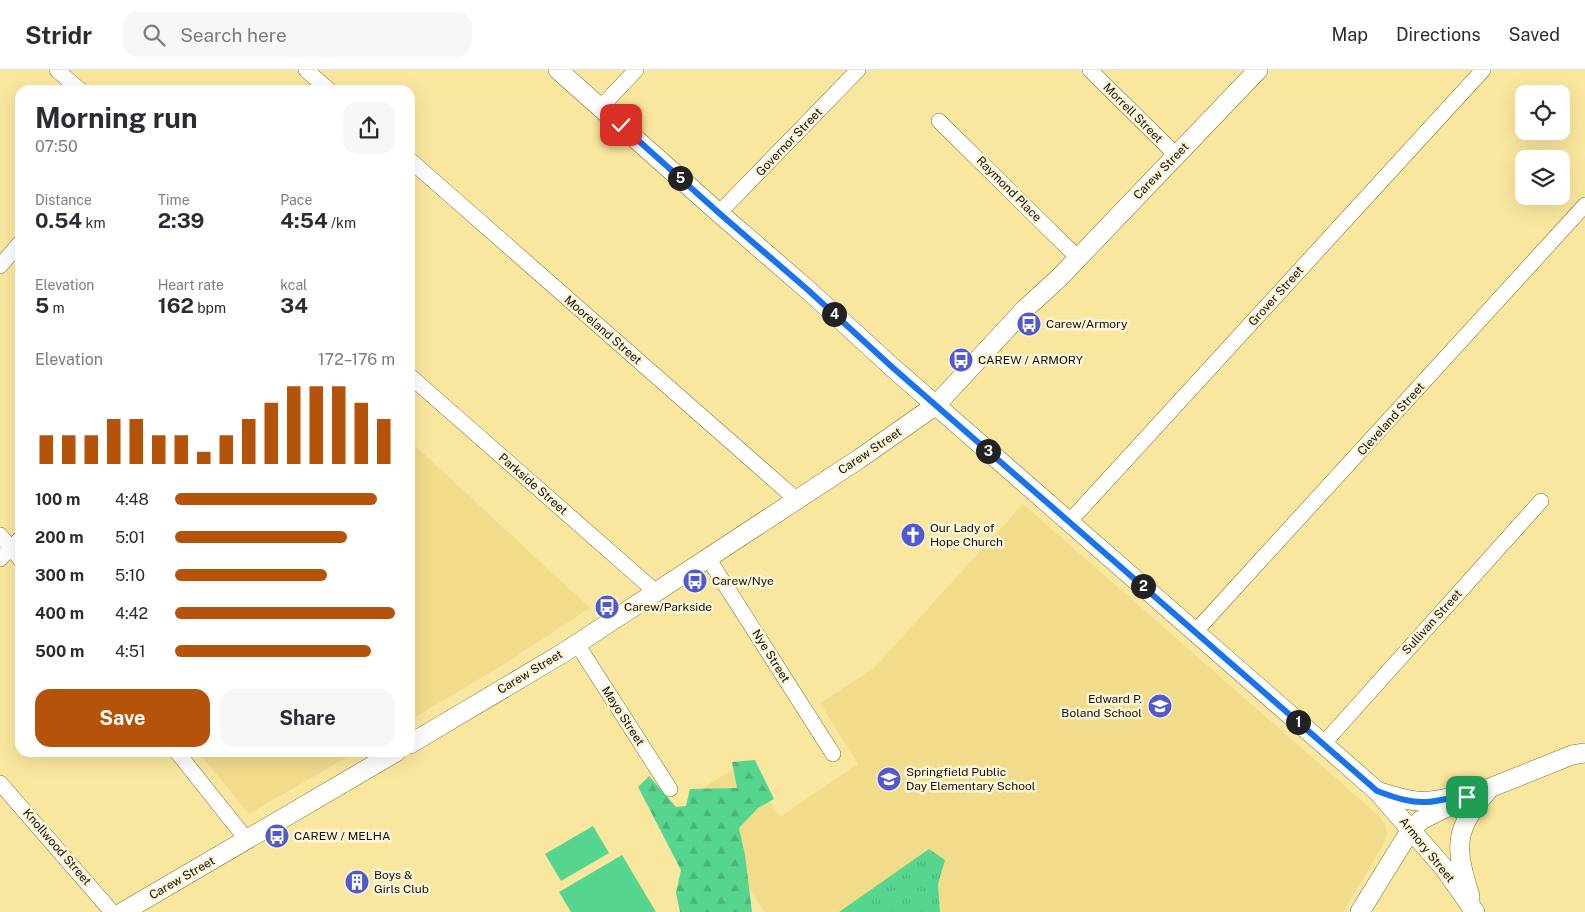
<!DOCTYPE html>
<html lang="en">
<head>
<meta charset="utf-8">
<style>
	body { margin:0; font-family:"Public Sans",sans-serif; background:#f7f7f7; color:#2b2b33; height:100vh; display:flex; flex-direction:column; font-size:19px; white-space:nowrap }
	* { box-sizing:border-box; margin:0 }
	p { font-size:16px; color:#7c7c81 }
	.icon { flex:none; width:28px; height:28px; fill:none; stroke:currentColor; stroke-width:2; stroke-linecap:round; stroke-linejoin:round }
	.map { position:relative; flex:1; overflow:hidden }
	.details { position:absolute; left:15px; top:15px; width:400px; height:672px; display:flex; flex-direction:column; background:#fff; border-radius:15px; box-shadow:0 5px 20px #0002 }
	.details>* { flex:none }
	.controls { position:absolute; left:1515px; top:15px; display:grid; gap:10px }
	.controls a { display:grid; place-items:center; width:55px; height:55px; border-radius:10px; background:#fff; box-shadow:0 5px 20px #0002; font-size:25px }
	.pin { position:absolute; display:grid; place-items:center; width:42px; height:42px; color:#fff; margin:-21px; border-radius:10px; box-shadow:0 2px 8px #0006 }
	.km { position:absolute; width:25px; height:25px; margin:-12px; border-radius:50%; background:#222; color:#fff; font-size:14px; line-height:25px; text-align:center }
	.round { display:grid; place-items:center; flex:none; width:52px; height:52px; border-radius:15px; background:#f7f7f7 }
	.head { display:flex; align-items:center; justify-content:space-between; height:85px; padding:0 20px }
	h1 { font-size:28px; font-weight:700; line-height:38px }
	.stats { display:grid; grid-template-columns:repeat(3,1fr); gap:8px; height:85px; padding:5px 20px }
	.stats div { display:grid; align-content:center }
	.stats b { font-size:21px; font-weight:700 }
	.stats small { font-size:14px; font-weight:400 }
	.stats p { font-size:14px }
	.chart { height:140px; padding:10px 20px }
	.chart p { display:flex; justify-content:space-between }
	.chart svg { width:100%; height:90px; margin-top:5px; stroke:#b45309; stroke-width:6 }
	.action { display:flex; gap:10px; margin-top:auto; padding:10px 20px }
	.action a { flex:1; height:58px; border-radius:15px; background:#b45309; color:#fff; font-size:20px; font-weight:700; line-height:58px; text-align:center }
	.action a+a { background:#f7f7f7; color:#2b2b33 }
	ul { padding:0 20px; list-style:none; font-size:16px }
	li { display:grid; grid-template-columns:80px 60px 1fr; align-items:center; height:38px }
	li i { height:12px; border-radius:6px; background:#b45309 }
	header { display:flex; align-items:center; gap:30px; box-sizing:border-box; height:70px; padding:0 25px; background:#fff; border-bottom:1px solid #e1e1e2 }
	header strong { font-size:24px }
	nav { display:flex; gap:28px; margin-inline-start:auto; font-size:18px }
	.search { width:350px; height:45px; background:#f7f7f7; display:flex; align-items:center; gap:12px; box-sizing:border-box; padding:0 18px; border-radius:15px; color:#7c7c81; font-size:19px }
	.map>svg:first-child { display:block }
	.built { fill:#f1dc8c }
	.forest { fill:url(#forest-firs) }
	.park { fill:url(#park-tufts) }
	.garden { fill:#55d58d }
	.lines { fill:none; stroke-linecap:round; stroke-linejoin:round }
	.minor-casing { stroke:#7d6c23; stroke-width:16 }
	.major-casing { stroke:#7d6c23; stroke-width:20 }
	.minor { stroke:#fff; stroke-width:15 }
	.major { stroke:#fff; stroke-width:19 }
	.route-casing { stroke:#fff; stroke-width:10 }
	.route { stroke:#1a73e8; stroke-width:6 }
	.labels { text-anchor:middle; dominant-baseline:central; stroke-width:5; stroke-linejoin:round; paint-order:stroke }
	.street-label { font-size:12px; fill:#161000; stroke:#fcf5d9 }
	.poi-label { font-size:12px; fill:#161000; stroke:#fcf5d9; text-anchor:start }
</style>
</head>
<body>
<header>
<strong>Stridr</strong>
<div class="search"><svg class="icon" aria-label="search" viewBox="0 0 24 24"><circle cx="10" cy="10" r="6"/><path d="M15 15l6 6"/></svg>Search here</div>
<nav><a>Map</a><a>Directions</a><a>Saved</a></nav>
</header>
<div class="map">
<svg width="1585" height="842" viewBox="0 0 1585 842">
	<defs>
		<pattern id="forest-firs" width="22" height="20" patternUnits="userSpaceOnUse" patternTransform="scale(1.25)"><rect width="22" height="20" fill="#55d58d"/><path d="M5 1l3.5 6h-7zM16 11l3.5 6h-7z" fill="#49b678"/></pattern>
		<pattern id="park-tufts" width="24" height="20" patternUnits="userSpaceOnUse" patternTransform="scale(1.25)"><rect width="24" height="20" fill="#55d58d"/><path d="M3 7l-1-3M5 7V3M7 7l1-3M15 17l-1-3M17 17v-4M19 17l1-3" fill="none" stroke="#49b678"/></pattern>
	</defs>
	<rect width="100%" height="100%" fill="#fae79f"/>
	<g class="built">
		<path d="M410 371 590 538 503 595 410 650Z"/>
		<path d="M1023 434 1379 746 1386 756 1387 765 1382 777 1343 842H764L691 725 745 692 780 747 858 694 820 633 874 598Z"/>
		<path d="M199 683H354L249 744Z"/>
	</g>
	<path class="forest" d="M755 690 774 729 758 738 739 758 745 785 752 842H680L676 823 681 800 638 717 649 706 676 737 686 736 690 719 737 718 732 692Z"/>
	<path class="park" d="M929 779 945 790 938 814 940 842H839Z"/>
	<g class="garden">
		<path d="M593 756 609 783 561 811 545 784Z"/>
		<path d="M622 785 656 842H571L559 822Z"/>
	</g>
	<g class="lines">
		<defs>
			<g id="minor">
				<path d="M57 0 80 20"/>
				<path d="M306 0 329 20"/>
				<path d="M1090 0 1176 85"/>
				<path d="M601 37 636 0"/>
				<path d="M939 51 1078 188"/>
				<path d="M410 90 797 430"/>
				<path d="M719 143 858 0"/>
				<path d="M0 196 20 173"/>
				<path d="M410 306 656 522"/>
				<path d="M1069 452 1483 0"/>
				<path d="M0 465 20 489"/>
				<path d="M708 488 833 684"/>
				<path d="M0 489 20 469"/>
				<path d="M1195 562 1585 135"/>
				<path d="M577 574 670 719"/>
				<path d="M1324 673 1541 431"/>
				<path d="M177 682 247 770"/>
				<path d="M0 713 112 842"/>
			</g>
			<g id="major">
				<path d="M558 0 719 143 808 220 892 297 1377 721 1444 798 1475 842"/>
				<path d="M410 674 563 583 859 389 936 335 1025 239 1059 208 1258 0"/>
				<path d="M1380 722C1408 731 1423 735 1452 727"/>
				<path d="M1470 826C1454 775 1454 760 1489 719"/>
				<path d="M123 842 396 682"/>
				<path d="M1360 842 1400 777 1411 760 1421 750 1467 727 1572 685 1585 683"/>
			</g>
		</defs>
		<use href="#minor" class="minor-casing"/>
		<use href="#major" class="major-casing"/>
		<use href="#minor" class="minor"/>
		<use href="#major" class="major"/>
	</g>
	<g class="lines">
		<defs>
			<path id="route" d="M621 55 719 143 808 220 892 297 1377 721C1394 727 1409 733 1427 732 1442 731 1456 726 1471 725L1467 727"/>
		</defs>
		<use href="#route" class="route-casing"/>
		<use href="#route" class="route"/>
	</g>
	<defs>
		<symbol id="bus-disc" viewBox="-11 -11 22 22"><circle r="9.5" fill="#5159d0" stroke="#fcf5d9"/><path d="M-5-6H5V4H4V6H2V4H-2V6H-4V4H-5ZM-3.5-4V0h7V-4ZM-3.5 1.2v1.5H-2V1.2ZM2 1.2v1.5H3.5V1.2Z" fill="#fff"/></symbol>
		<symbol id="church-disc" viewBox="-11 -11 22 22"><circle r="9.5" fill="#5159d0" stroke="#fcf5d9"/><path d="M-1.2-6h2.4v3.5h3.3v2.4h-3.3V6h-2.4V-.1h-3.3v-2.4h3.3Z" fill="#fff"/></symbol>
		<symbol id="school-disc" viewBox="-11 -11 22 22"><circle r="9.5" fill="#5159d0" stroke="#fcf5d9"/><path d="M0-5L7-2L0 1L-7-2ZM-4 1L0 2.5L4 1V4Q0 6-4 4Z" fill="#fff"/></symbol>
		<symbol id="building-disc" viewBox="-11 -11 22 22"><circle r="9.5" fill="#5159d0" stroke="#fcf5d9"/><path d="M-4-6H4V6H1V3H-1V6H-4ZM-2.5-4.3h1.7v1.8h-1.7ZM.8-4.3h1.7v1.8H.8ZM-2.5-1h1.7V.8h-1.7ZM.8-1h1.7V.8H.8Z" fill="#fff"/></symbol>
	</defs>
	<g fill-rule="evenodd">
		<use href="#bus-disc" x="1015" y="240" width="28" height="28"/>
		<use href="#bus-disc" x="947" y="276" width="28" height="28"/>
		<use href="#church-disc" x="899" y="451" width="28" height="28"/>
		<use href="#bus-disc" x="681" y="497" width="28" height="28"/>
		<use href="#bus-disc" x="593" y="523" width="28" height="28"/>
		<use href="#school-disc" x="1146" y="622" width="28" height="28"/>
		<use href="#school-disc" x="875" y="695" width="28" height="28"/>
		<use href="#bus-disc" x="263" y="752" width="28" height="28"/>
		<use href="#building-disc" x="343" y="798" width="28" height="28"/>
	</g>
	<g class="labels">
		<g class="street-label">
			<text transform="translate(1133 43) rotate(45)">Morrell Street</text>
			<text transform="translate(789 72) rotate(-46)">Governor Street</text>
			<text transform="translate(1161 101) rotate(-46)">Carew Street</text>
			<text transform="translate(1009 119) rotate(45)">Raymond Place</text>
			<text transform="translate(1276 226) rotate(-48)">Grover Street</text>
			<text transform="translate(603 260) rotate(41)">Mooreland Street</text>
			<text transform="translate(1391 349) rotate(-48)">Cleveland Street</text>
			<text transform="translate(870 381) rotate(-34)">Carew Street</text>
			<text transform="translate(533 414) rotate(41)">Parkside Street</text>
			<text transform="translate(1432 552) rotate(-48)">Sullivan Street</text>
			<text transform="translate(771 586) rotate(58)">Nye Street</text>
			<text transform="translate(530 602) rotate(-31)">Carew Street</text>
			<text transform="translate(623 646) rotate(57)">Mayo Street</text>
			<text transform="translate(57 777) rotate(49)">Knollwood Street</text>
			<text transform="translate(1427 780) rotate(51)">Armory Street</text>
			<text transform="translate(182 808) rotate(-30)">Carew Street</text>
		</g>
		<g class="poi-label">
			<text x="1046" y="254">Carew/Armory</text>
			<text x="978" y="290">CAREW / ARMORY</text>
			<text x="930" y="458">Our Lady of<tspan x="930" dy="14">Hope Church</tspan></text>
			<text x="712" y="511">Carew/Nye</text>
			<text x="624" y="537">Carew/Parkside</text>
			<text x="1142" y="629" text-anchor="end">Edward P.<tspan x="1142" dy="14">Boland School</tspan></text>
			<text x="906" y="702">Springfield Public<tspan x="906" dy="14">Day Elementary School</tspan></text>
			<text x="294" y="766">CAREW / MELHA</text>
			<text x="374" y="805">Boys &amp;<tspan x="374" dy="14">Girls Club</tspan></text>
		</g>
	</g>
</svg>
<div class="controls">
<a><svg class="icon" aria-label="locate" viewBox="0 0 24 24"><circle cx="12" cy="12" r="6"/><path d="M12 2v4M12 18v4M2 12h4M18 12h4"/></svg></a>
<a><svg class="icon" aria-label="layers" viewBox="0 0 24 24"><path d="M12 4l9 5-9 5-9-5zM3 14l9 5 9-5"/></svg></a>
</div>
<div class="pin" style="left:1467px;top:727px;background:#1e9e55"><svg class="icon" aria-label="arrive" viewBox="0 0 24 24"><path d="M6 21V4h12l-3 4 3 4H6"/></svg></div>
<div class="pin" style="left:621px;top:55px;background:#d93025"><svg class="icon" aria-label="check" viewBox="0 0 24 24"><path d="M5 12l5 5 9-10"/></svg></div>
<b class="km" style="left:1298px;top:652px">1</b>
<b class="km" style="left:1143px;top:516px">2</b>
<b class="km" style="left:988px;top:381px">3</b>
<b class="km" style="left:834px;top:244px">4</b>
<b class="km" style="left:680px;top:108px">5</b>
<section class="details">
<div class="head"><div><h1>Morning run</h1><p>07:50</p></div><a class="round"><svg class="icon" aria-label="share" viewBox="0 0 24 24"><path d="M12 15V3M7 8l5-5 5 5M5 13v7h14v-7"/></svg></a></div>
<div class="stats">
<div><p>Distance</p><b>0.54<small> km</small></b></div>
<div><p>Time</p><b>2:39</b></div>
<div><p>Pace</p><b>4:54<small> /km</small></b></div>
</div>
<div class="stats">
<div><p>Elevation</p><b>5<small> m</small></b></div>
<div><p>Heart rate</p><b>162<small> bpm</small></b></div>
<div><p>kcal</p><b>34</b></div>
</div>
<div class="chart"><p><span>Elevation</span>172–176 m</p>
<svg viewBox="0 0 160 44" preserveAspectRatio="none"><path d="M5 44V30M15 44V30M25 44V30M35 44V22M45 44V22M55 44V30M65 44V30M75 44V38M85 44V30M95 44V22M105 44V14M115 44V6M125 44V6M135 44V6M145 44V14M155 44V22"/></svg>
</div>
<ul>
<li><b>100 m</b>4:48<i style="width:92%"></i></li>
<li><b>200 m</b>5:01<i style="width:78%"></i></li>
<li><b>300 m</b>5:10<i style="width:69%"></i></li>
<li><b>400 m</b>4:42<i style="width:100%"></i></li>
<li><b>500 m</b>4:51<i style="width:89%"></i></li>
</ul>
<div class="action"><a>Save</a><a>Share</a></div>
</section>
</div>
</body>
</html>
